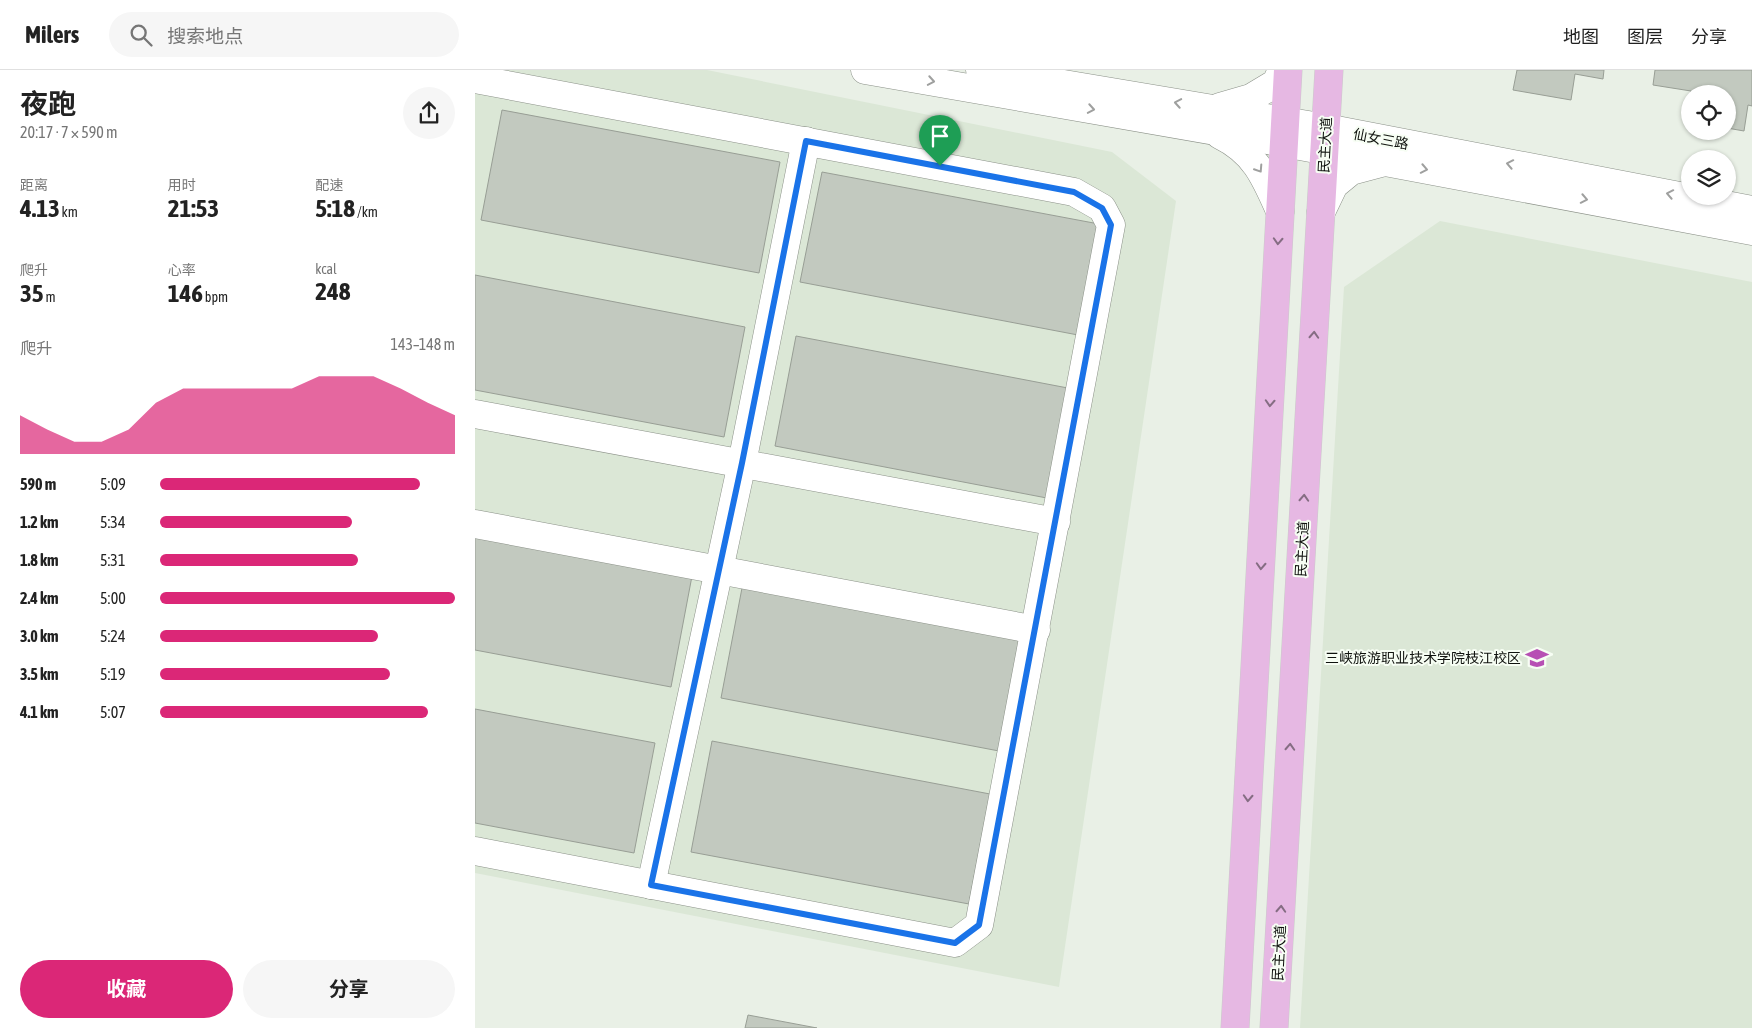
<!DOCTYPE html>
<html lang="zh">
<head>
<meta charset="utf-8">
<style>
	body { margin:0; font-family:"Asap Condensed","Noto Sans SC",sans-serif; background:#f6f6f6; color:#222; height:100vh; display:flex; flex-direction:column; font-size:19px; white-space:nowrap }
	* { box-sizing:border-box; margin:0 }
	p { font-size:16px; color:#767676 }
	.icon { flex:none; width:28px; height:28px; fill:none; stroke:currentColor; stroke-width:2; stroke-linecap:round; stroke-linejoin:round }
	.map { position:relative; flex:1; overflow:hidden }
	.side { display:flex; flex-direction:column; background:#fff; width:475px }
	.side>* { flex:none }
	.fabs { position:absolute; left:1206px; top:15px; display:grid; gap:10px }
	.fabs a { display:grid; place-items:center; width:55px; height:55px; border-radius:50%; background:#fff; box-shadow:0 1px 4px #0004; font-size:25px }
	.pin { position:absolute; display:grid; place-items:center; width:42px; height:42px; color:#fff; margin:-51px -21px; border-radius:50% 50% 50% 0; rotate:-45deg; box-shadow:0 0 5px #0007 }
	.pin .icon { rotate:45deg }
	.round { display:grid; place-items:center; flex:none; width:52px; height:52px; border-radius:26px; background:#f6f6f6 }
	.summary { display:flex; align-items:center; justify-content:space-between; height:85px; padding:0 20px }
	h1 { font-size:28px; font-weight:700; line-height:38px }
	.figures { display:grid; grid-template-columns:repeat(3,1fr); gap:8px; height:85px; padding:5px 20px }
	.figures div { display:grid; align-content:center }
	.figures b { font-size:25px; font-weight:700 }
	.figures small { font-size:14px; font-weight:400 }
	.figures p { font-size:14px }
	.chart { height:140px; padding:10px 20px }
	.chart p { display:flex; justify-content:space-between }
	.chart svg { width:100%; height:90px; margin-top:5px; fill:#db2777; opacity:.7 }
	.cta { display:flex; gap:10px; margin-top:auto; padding:10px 20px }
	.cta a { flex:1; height:58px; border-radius:30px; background:#db2777; color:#fff; font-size:20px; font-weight:700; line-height:58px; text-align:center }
	.cta a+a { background:#f6f6f6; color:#222 }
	ul { padding:0 20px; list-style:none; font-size:16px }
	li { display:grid; grid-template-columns:80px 60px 1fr; align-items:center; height:38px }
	li i { height:12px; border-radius:6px; background:#db2777 }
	header { display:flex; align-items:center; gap:30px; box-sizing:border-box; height:70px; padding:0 25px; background:#fff; border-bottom:1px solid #e0e0e0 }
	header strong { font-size:24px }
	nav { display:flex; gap:28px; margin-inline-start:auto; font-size:18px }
	.search { width:350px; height:45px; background:#f6f6f6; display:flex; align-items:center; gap:12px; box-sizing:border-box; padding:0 18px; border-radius:28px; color:#767676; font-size:19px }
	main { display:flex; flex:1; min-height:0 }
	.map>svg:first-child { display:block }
	.built { fill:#dbe7d6 }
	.building { fill:#c2c9bf; stroke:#989e95 }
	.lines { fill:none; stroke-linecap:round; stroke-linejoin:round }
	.minor-casing { stroke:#8b9188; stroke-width:29 }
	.major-casing { stroke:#cacbca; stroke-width:29 }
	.minor { stroke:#fff; stroke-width:28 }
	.major { stroke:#e6b8e3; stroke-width:28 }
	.oneway { stroke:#9fa09f }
	.oneway2 { stroke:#856d83 }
	.route-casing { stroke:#fff; stroke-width:10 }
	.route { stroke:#1a73e8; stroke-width:6 }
	.labels { text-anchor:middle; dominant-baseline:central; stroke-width:4; stroke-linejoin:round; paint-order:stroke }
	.street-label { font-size:14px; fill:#0f120e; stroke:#f7fef4 }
	.poi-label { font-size:14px; fill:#0f120e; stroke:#f7fef4; text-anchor:end }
</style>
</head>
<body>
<header>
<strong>Milers</strong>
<div class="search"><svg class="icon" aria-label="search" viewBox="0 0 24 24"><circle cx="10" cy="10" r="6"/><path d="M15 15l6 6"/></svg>搜索地点</div>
<nav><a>地图</a><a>图层</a><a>分享</a></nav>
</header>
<main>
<section class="side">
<div class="summary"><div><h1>夜跑</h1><p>20:17 · 7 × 590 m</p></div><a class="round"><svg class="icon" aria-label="share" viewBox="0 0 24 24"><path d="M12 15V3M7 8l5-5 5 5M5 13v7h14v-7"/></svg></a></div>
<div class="figures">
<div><p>距离</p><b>4.13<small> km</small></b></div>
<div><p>用时</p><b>21:53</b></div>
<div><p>配速</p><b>5:18<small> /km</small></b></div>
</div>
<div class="figures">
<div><p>爬升</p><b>35<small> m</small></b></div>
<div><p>心率</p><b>146<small> bpm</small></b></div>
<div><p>kcal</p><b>248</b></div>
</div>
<div class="chart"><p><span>爬升</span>143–148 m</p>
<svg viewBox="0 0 160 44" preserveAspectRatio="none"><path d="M0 44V25L10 32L20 38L30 38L40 32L50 19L60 12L70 12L80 12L90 12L100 12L110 6L120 6L130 6L140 12L150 19L160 25V44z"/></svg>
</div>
<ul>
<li><b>590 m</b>5:09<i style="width:88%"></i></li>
<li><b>1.2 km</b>5:34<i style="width:65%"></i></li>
<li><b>1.8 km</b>5:31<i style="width:67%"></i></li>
<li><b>2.4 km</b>5:00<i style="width:100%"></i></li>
<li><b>3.0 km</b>5:24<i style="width:74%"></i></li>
<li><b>3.5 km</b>5:19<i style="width:78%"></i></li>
<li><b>4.1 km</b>5:07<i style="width:91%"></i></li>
</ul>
<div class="cta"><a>收藏</a><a>分享</a></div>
</section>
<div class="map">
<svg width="1277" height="958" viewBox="0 0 1277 958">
	<rect width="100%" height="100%" fill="#e9f0e6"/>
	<g class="built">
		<path d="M0 0H232L637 82 701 131 584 917 0 803Z"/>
		<path d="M965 151 1277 212V958H825L869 217Z"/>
	</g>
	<g class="building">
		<path d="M1042 0H1129L1128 9 1100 4 1096 30 1038 20Z"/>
		<path d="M1180 0H1277V36L1273 35 1269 61 1252 58V24H1216V21L1178 15Z"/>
		<path d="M1215 28V52L1211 51Z"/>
		<path d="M27 40 305 92 284 203 6 150Z"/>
		<path d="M347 102 624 154 603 265 325 212Z"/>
		<path d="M0 205 270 257 249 367 0 320Z"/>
		<path d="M321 266 598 319 577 429 300 376Z"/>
		<path d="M0 465 217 506 196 617 0 580Z"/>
		<path d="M267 518 545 570 524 681 246 628Z"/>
		<path d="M0 639 180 673 159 783 0 753Z"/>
		<path d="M237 671 515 724 494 834 216 782Z"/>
		<path d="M273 945 342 958H270Z"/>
	</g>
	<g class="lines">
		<defs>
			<g id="minor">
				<path d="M390 0 809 73 1277 161"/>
				<path d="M505 0 851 58 1277 140"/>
				<path d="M0 9 599 122 627 138 636 155 504 855 480 873 0 781"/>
				<path d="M745 37 776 28 801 13 807 0"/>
				<path d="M745 65C780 82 790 107 805 141"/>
				<path d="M846 142 859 115 876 101 906 93"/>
				<path d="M0 344 581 452"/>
				<path d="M0 454 561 560"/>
				<path d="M176 815 267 393 331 71"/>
			</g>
			<g id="major">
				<path d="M760 958 813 0"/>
				<path d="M799 958 854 0"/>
			</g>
		</defs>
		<use href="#minor" class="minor-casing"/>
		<use href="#major" class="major-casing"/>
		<use href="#minor" class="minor"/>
		<use href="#major" class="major"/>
	</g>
	<defs><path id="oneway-chevron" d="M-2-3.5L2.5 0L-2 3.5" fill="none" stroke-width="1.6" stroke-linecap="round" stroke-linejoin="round" transform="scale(1.25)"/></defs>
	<g class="oneway">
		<use href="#oneway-chevron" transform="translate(456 11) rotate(10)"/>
		<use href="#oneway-chevron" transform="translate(703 33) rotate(-170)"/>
		<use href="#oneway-chevron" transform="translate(616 39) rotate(10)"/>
		<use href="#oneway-chevron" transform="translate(1035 94) rotate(-169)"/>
		<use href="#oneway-chevron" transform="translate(784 99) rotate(57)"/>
		<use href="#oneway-chevron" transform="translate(949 99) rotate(11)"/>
		<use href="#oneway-chevron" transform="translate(1195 124) rotate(-169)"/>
		<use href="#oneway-chevron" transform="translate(1109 129) rotate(11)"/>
	</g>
	<g class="oneway2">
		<use href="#oneway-chevron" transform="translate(803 171) rotate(93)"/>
		<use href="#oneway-chevron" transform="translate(839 265) rotate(-87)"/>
		<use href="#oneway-chevron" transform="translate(795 333) rotate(93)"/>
		<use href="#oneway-chevron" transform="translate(829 428) rotate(-87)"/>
		<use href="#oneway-chevron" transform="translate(786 496) rotate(93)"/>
		<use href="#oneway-chevron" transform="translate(815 677) rotate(-87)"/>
		<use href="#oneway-chevron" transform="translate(773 728) rotate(93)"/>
		<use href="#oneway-chevron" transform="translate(806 839) rotate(-87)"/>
	</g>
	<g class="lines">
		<defs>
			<path id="route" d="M331 71 599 122 627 138 636 155 504 855 480 873 176 815 267 393Z"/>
		</defs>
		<use href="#route" class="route-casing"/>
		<use href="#route" class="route"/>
	</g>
	<defs>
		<symbol id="school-bare" viewBox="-9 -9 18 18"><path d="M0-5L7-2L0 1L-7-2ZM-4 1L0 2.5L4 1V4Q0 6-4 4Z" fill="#b750b4" stroke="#f7fef4" stroke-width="2.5" paint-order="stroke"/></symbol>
	</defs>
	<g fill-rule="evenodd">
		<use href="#school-bare" x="1046" y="572" width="32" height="32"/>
	</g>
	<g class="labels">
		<g class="street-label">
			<text transform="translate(906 69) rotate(11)">仙女三路</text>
			<text transform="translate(850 75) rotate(-87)">民主大道</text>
			<text transform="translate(827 479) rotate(-87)">民主大道</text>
			<text transform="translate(804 883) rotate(-87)">民主大道</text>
		</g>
		<g class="poi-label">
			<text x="1046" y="588">三峡旅游职业技术学院枝江校区</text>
		</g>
	</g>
</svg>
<div class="fabs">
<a><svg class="icon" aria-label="locate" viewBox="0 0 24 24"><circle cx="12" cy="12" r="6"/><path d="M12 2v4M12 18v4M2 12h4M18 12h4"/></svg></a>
<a><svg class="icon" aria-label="layers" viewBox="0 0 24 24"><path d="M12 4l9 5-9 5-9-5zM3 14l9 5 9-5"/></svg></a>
</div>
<div class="pin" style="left:465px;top:96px;background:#1e9e55"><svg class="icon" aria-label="arrive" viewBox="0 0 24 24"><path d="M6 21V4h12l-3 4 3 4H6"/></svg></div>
</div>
</main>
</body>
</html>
